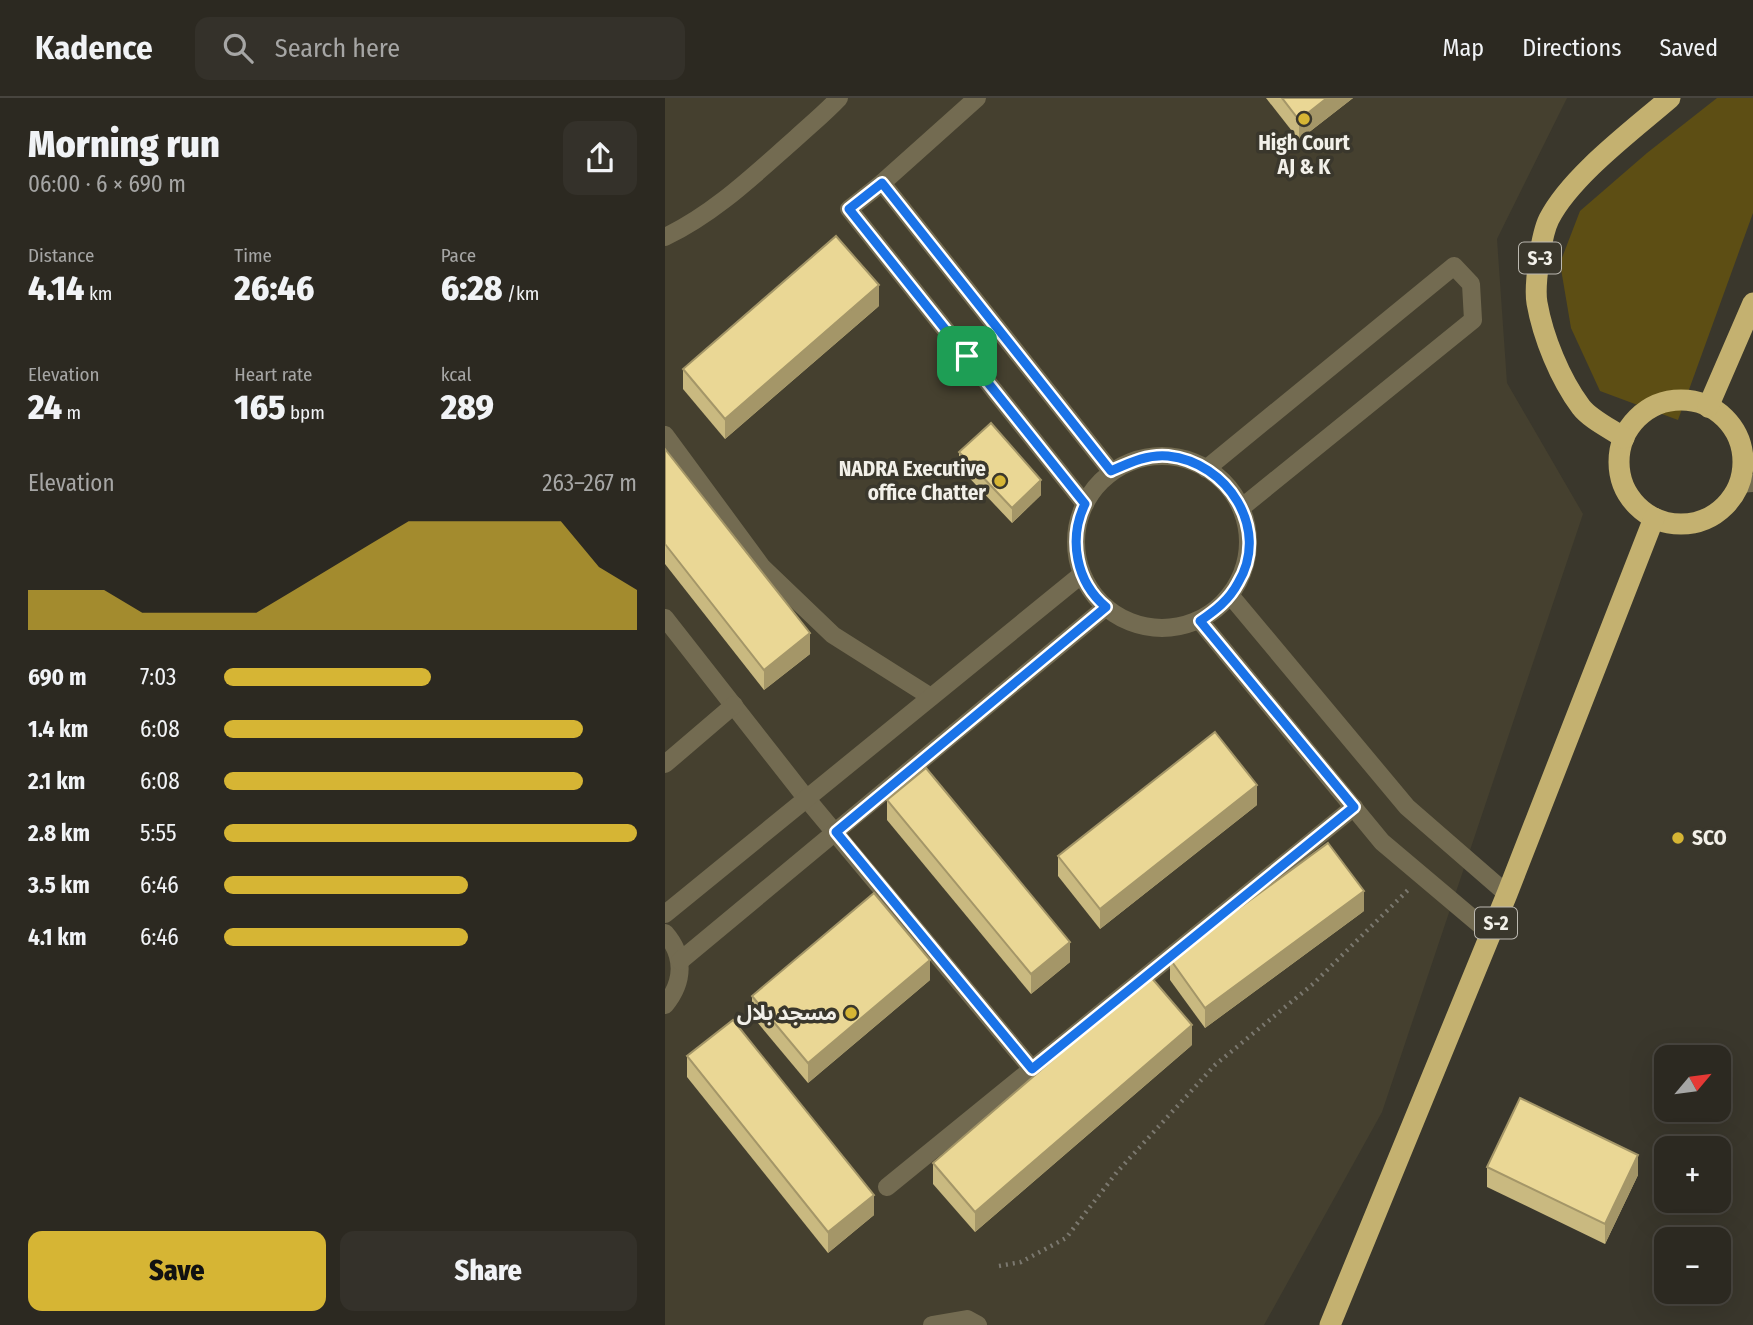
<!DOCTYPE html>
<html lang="en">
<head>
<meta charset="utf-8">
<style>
	body { margin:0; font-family:"Fira Sans Condensed","Noto Sans Arabic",sans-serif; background:#34312a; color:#f1f3f6; height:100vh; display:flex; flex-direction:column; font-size:26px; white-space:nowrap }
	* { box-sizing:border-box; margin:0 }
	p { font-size:23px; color:#a6a6a5 }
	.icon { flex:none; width:38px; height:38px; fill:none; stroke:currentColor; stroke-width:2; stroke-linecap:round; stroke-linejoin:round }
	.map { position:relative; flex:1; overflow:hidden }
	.side { display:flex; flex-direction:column; background:#2c2921; width:665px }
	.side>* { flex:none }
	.needle { width:46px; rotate:61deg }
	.fabs { position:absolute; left:989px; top:947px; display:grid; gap:14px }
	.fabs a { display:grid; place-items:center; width:77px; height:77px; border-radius:14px; background:#2c2921; box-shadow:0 7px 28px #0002,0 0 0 2px #48453f; font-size:35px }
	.pin { position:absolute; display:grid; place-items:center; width:60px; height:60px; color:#fff; margin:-30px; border-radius:14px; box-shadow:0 4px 10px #0006 }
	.round { display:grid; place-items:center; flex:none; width:74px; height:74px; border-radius:14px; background:#34312a }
	.head { display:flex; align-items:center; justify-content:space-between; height:119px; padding:0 28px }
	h1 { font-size:38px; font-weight:800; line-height:52px }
	.stats { display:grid; grid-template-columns:repeat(3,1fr); gap:10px; height:119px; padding:7px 28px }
	.stats div { display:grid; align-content:center }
	.stats b { font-size:35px; font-weight:800 }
	.stats small { font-size:19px; font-weight:400 }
	.stats p { font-size:19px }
	.chart { height:196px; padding:14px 28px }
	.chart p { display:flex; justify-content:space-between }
	.chart svg { width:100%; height:126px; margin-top:7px; fill:#d6b534; opacity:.7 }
	.primary-button { display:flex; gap:14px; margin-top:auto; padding:14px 28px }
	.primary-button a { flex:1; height:80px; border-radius:14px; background:#d6b534; color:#111; font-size:28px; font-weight:800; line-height:80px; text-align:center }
	.primary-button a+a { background:#34312a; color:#f1f3f6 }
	ul { padding:0 28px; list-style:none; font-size:23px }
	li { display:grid; grid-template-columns:112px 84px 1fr; align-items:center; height:52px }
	li i { height:18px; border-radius:9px; background:#d6b534 }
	header { display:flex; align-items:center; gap:42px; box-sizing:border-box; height:98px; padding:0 35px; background:#2c2921; border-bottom:2px solid #48453f }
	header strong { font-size:33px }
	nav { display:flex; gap:38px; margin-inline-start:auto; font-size:24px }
	.search { width:490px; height:63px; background:#34312a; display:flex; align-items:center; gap:18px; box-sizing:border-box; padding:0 24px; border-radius:14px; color:#a6a6a5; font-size:26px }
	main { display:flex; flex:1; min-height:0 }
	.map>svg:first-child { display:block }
	.built { fill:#45402f }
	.green { fill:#5d4e14 }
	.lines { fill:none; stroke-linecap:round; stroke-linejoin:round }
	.path { stroke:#7b786f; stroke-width:4.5; stroke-dasharray:2 5; stroke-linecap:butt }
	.minor { stroke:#736b51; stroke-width:18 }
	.highway { stroke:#c4b170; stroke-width:21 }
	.wall { fill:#c9b980 }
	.shaded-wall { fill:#a49668 }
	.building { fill:#ead795; stroke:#a49668; stroke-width:2 }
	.route-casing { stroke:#fff; stroke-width:14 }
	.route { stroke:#1a73e8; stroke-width:9 }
	.poi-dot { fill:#d6b534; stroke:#3a372c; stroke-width:2.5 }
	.labels { text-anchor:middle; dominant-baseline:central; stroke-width:7; stroke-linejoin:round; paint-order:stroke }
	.shield { fill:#3a372c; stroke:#bbb8b0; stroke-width:2 }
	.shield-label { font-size:19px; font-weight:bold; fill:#f2f0e9 }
	.poi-label { font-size:21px; font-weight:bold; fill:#f2f0e9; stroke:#3a372c; text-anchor:end }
</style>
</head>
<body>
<header>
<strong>Kadence</strong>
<div class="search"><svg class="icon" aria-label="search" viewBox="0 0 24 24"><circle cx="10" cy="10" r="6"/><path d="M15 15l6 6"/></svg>Search here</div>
<nav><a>Map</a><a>Directions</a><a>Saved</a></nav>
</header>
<main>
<section class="side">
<div class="head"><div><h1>Morning run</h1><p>06:00 · 6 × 690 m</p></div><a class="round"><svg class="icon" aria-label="share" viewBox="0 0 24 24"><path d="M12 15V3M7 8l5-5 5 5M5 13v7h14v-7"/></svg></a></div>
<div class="stats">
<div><p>Distance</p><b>4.14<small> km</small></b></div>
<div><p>Time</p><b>26:46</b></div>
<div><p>Pace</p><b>6:28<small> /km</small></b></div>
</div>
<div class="stats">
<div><p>Elevation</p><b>24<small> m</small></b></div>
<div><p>Heart rate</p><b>165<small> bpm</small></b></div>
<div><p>kcal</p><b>289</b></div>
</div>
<div class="chart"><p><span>Elevation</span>263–267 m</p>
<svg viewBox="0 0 160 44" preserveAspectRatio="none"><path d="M0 44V30L10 30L20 30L30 38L40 38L50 38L60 38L70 30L80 22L90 14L100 6L110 6L120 6L130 6L140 6L150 22L160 30V44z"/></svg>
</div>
<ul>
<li><b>690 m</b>7:03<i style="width:50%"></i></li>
<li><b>1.4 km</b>6:08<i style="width:87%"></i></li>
<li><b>2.1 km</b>6:08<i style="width:87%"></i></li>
<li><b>2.8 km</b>5:55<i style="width:100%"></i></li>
<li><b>3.5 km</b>6:46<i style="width:59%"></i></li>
<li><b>4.1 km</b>6:46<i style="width:59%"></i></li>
</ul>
<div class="primary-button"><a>Save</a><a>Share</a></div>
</section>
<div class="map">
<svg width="1088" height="1227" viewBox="0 0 1088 1227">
	<rect width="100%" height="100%" fill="#3a372c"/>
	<path class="built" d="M0 0H902L832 141 842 285 918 416 717 1014 599 1227H0Z"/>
	<path class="green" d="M1052 0H1088V115L1013 322 935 293 906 230 895 165 915 113 982 55Z"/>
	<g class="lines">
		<path class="path" d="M334 1168 356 1164 401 1140 452 1074 550 967 648 886 744 791"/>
		<g class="minor">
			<path d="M312 0 217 85 184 111 420 406"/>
			<path d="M217 85 446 373"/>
			<path d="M0 139C50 115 89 77 130 41 145 27 160 15 174 0"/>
			<path d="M0 337 97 469 168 537 266 599"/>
			<circle cx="497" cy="444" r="86"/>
			<path d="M541 371 789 168 806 186 808 222 576 410"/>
			<path d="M1074 386 1088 385"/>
			<path d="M565 497 742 709 842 796"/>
			<path d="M0 520 141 700 367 971"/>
			<path d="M535 523 717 744 826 836"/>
			<path d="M0 666 69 607"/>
			<path d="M0 816 416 477"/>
			<path d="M0 835C20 858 19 884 0 907"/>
			<path d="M15 863 441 509"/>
			<path d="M222 1089 689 709"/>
			<path d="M267 1227 302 1221 313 1227"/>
		</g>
		<g class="highway">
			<circle cx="1016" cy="364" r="62"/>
			<path d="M1043 309 1088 205"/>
			<path d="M959 340C946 331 925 321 916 309 895 281 878 239 872 205 869 188 876 137 884 121 906 78 968 32 1005 0"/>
			<path d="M665 1227 842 796 989 420"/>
		</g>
	</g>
	<g class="wall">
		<path d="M601 0H688L634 42Z"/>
		<path d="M214 208 60 341 18 291V271Z"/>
		<path d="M0 351 145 556 99 592 0 466Z"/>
		<path d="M294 354 376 397 347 425 294 369Z"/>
		<path d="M222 702 405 864 366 896 222 722Z"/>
		<path d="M592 707 435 831 393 778V758Z"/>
		<path d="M699 813 540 930 505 882V861Z"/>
		<path d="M265 882 143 985 87 918V898Z"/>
		<path d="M527 947 310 1134 268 1086V1065Z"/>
		<path d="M22 958 209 1117 163 1155 22 979Z"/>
		<path d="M822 1069 973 1077 940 1146 822 1089Z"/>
	</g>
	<g class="shaded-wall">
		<path d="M662 0H688L634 42V22Z"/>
		<path d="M214 187V208L60 341V321Z"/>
		<path d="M376 382V397L347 425V410Z"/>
		<path d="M145 535V556L99 592V572Z"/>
		<path d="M592 687V707L435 831V811Z"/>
		<path d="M699 793V813L540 930V910Z"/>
		<path d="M405 844V864L366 896V876Z"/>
		<path d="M265 862V882L143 985V965Z"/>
		<path d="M527 927V947L310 1134V1114Z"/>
		<path d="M973 1057V1077L940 1146V1126Z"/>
		<path d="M209 1097V1117L163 1155V1134Z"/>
	</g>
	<g class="building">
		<path d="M617 0H662L634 22Z"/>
		<path d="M171 138 214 187 60 321 18 271Z"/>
		<path d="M326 325 376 382 347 410 294 354Z"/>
		<path d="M0 351 145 535 99 572 0 446Z"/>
		<path d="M550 634 592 687 435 811 393 758Z"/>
		<path d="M261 670 405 844 366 876 222 702Z"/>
		<path d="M663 745 699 793 540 910 505 861Z"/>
		<path d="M209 795 265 862 143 965 87 898Z"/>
		<path d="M485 878 527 927 310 1114 268 1065Z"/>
		<path d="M68 922 209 1097 163 1134 22 958Z"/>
		<path d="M855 1000 973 1057 940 1126 822 1069Z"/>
	</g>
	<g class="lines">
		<defs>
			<path id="route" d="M217 85 446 373C464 365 482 356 503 358 562 364 606 431 573 485 564 502 551 512 535 523L689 709 367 971 171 734 441 509C411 484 403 441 420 406L184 111Z"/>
		</defs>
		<use href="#route" class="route-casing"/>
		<use href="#route" class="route"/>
	</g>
	<g class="poi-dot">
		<circle cx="639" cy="21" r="7"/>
		<circle cx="335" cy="383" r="7"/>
		<circle cx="1013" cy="740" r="7"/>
		<circle cx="186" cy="915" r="7"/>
	</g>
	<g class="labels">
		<g class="shield">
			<rect x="854" y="144.5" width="42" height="31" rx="5"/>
			<rect x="810" y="809.5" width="42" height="31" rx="5"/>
		</g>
		<g class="shield-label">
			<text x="875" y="160">S-3</text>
			<text x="831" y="825">S-2</text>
		</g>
		<g class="poi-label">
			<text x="639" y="45" text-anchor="middle">High Court<tspan x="639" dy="24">AJ &amp; K</tspan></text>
			<text x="321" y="371">NADRA Executive<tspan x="321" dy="24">office Chatter</tspan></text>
			<text x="1027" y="740" text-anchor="start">SCO</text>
			<text x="172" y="915">مسجد بلال</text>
		</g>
	</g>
</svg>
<div class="fabs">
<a><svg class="needle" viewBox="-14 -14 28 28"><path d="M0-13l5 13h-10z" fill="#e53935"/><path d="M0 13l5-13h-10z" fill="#a6a6a5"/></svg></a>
<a>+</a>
<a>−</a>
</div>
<div class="pin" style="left:302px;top:258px;background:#1e9e55"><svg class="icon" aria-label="arrive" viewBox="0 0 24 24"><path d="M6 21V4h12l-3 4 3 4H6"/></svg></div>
</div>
</main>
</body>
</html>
